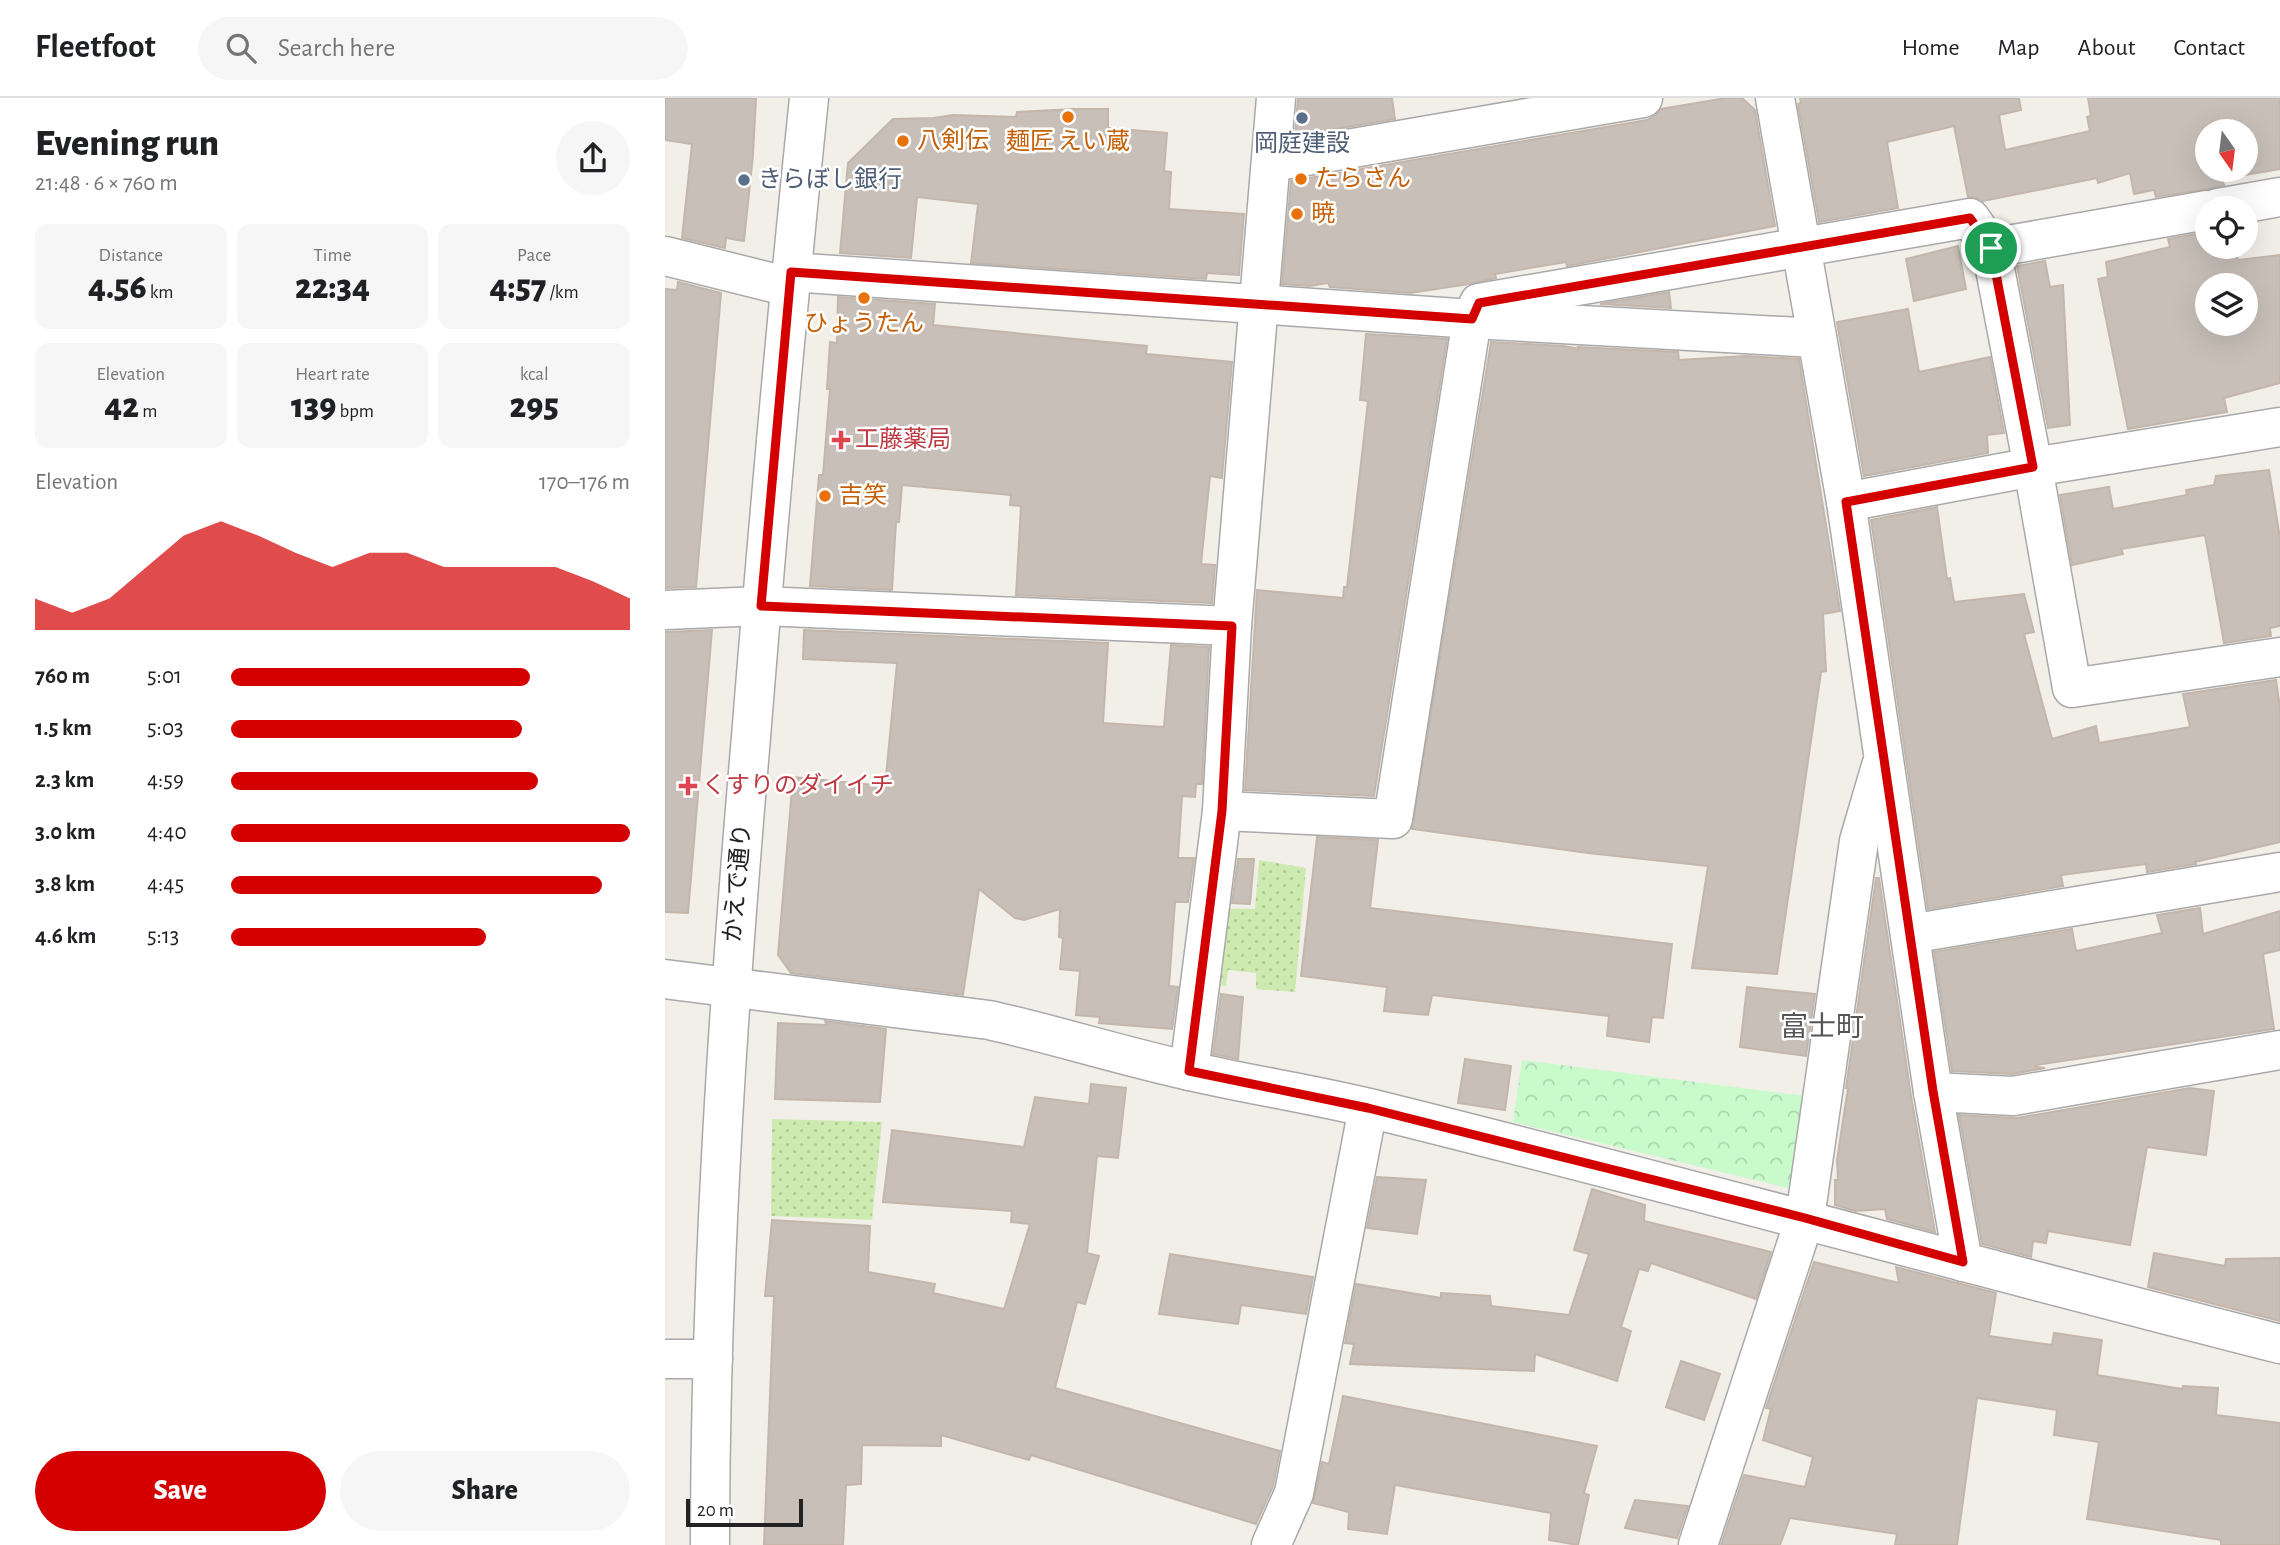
<!DOCTYPE html>
<html lang="en">
<head>
<meta charset="utf-8">
<style>
	body { margin:0; font-family:"Alegreya Sans","Noto Sans JP",sans-serif; background:#f6f6f6; color:#202124; height:100vh; display:flex; flex-direction:column; font-size:26px; white-space:nowrap }
	* { box-sizing:border-box; margin:0 }
	p { font-size:23px; color:#757577 }
	.icon { flex:none; width:38px; height:38px; fill:none; stroke:currentColor; stroke-width:2; stroke-linecap:round; stroke-linejoin:round }
	.map { position:relative; flex:1; overflow:hidden }
	.details { display:flex; flex-direction:column; background:#fff; width:665px }
	.details>* { flex:none }
	.needle { width:46px; rotate:166deg }
	.controls { position:absolute; left:1530px; top:21px; display:grid; gap:14px }
	.controls a { display:grid; place-items:center; width:63px; height:63px; border-radius:50%; background:#fff; box-shadow:0 7px 28px #0002; font-size:35px }
	.scale { position:absolute; left:21px; bottom:18px; width:117px; box-sizing:border-box; padding-left:7px; border:4px solid #222; border-top:0; font-size:19px; line-height:24px; white-space:nowrap; color:#222; -webkit-text-stroke:5px #fff; paint-order:stroke }
	.pin { position:absolute; display:grid; place-items:center; width:60px; height:60px; color:#fff; margin:-30px; border:4px solid #fff; border-radius:50%; box-shadow:0 2px 7px #0007 }
	.round { display:grid; place-items:center; flex:none; width:74px; height:74px; border-radius:37px; background:#f6f6f6 }
	.overview { display:flex; align-items:center; justify-content:space-between; height:119px; padding:0 35px }
	h1 { font-size:38px; font-weight:800; line-height:52px }
	.figures { display:grid; grid-template-columns:repeat(3,1fr); gap:10px; height:119px; padding:7px 35px }
	.figures div { display:grid; align-content:center; border-radius:14px; background:#f6f6f6; text-align:center }
	.figures b { font-size:35px; font-weight:800 }
	.figures small { font-size:19px; font-weight:400 }
	.figures p { font-size:19px }
	.chart { height:196px; padding:14px 35px }
	.chart p { display:flex; justify-content:space-between }
	.chart svg { width:100%; height:126px; margin-top:7px; fill:#d40000; opacity:.7 }
	.action { display:flex; gap:14px; margin-top:auto; padding:14px 35px }
	.action a { flex:1; height:80px; border-radius:42px; background:#d40000; color:#fff; font-size:28px; font-weight:800; line-height:80px; text-align:center }
	.action a+a { background:#f6f6f6; color:#202124 }
	ul { padding:0 35px; list-style:none; font-size:23px }
	li { display:grid; grid-template-columns:112px 84px 1fr; align-items:center; height:52px }
	li i { height:18px; border-radius:9px; background:#d40000 }
	header { display:flex; align-items:center; gap:42px; box-sizing:border-box; height:98px; padding:0 35px; background:#fff; border-bottom:2px solid #e0e0e0 }
	header strong { font-size:33px }
	nav { display:flex; gap:38px; margin-inline-start:auto; font-size:24px }
	.search { width:490px; height:63px; background:#f6f6f6; display:flex; align-items:center; gap:18px; box-sizing:border-box; padding:0 24px; border-radius:38px; color:#757577; font-size:26px }
	main { display:flex; flex:1; min-height:0 }
	.map>svg:first-child { display:block }
	.grass { fill:url(#grass-dots) }
	.park { fill:url(#park-crowns) }
	.building { fill:#c7bfb8; stroke:#c4b6ab; stroke-width:2; fill-rule:evenodd }
	.lines { fill:none; stroke-linecap:round; stroke-linejoin:round }
	.minor-casing { stroke:#a9a9a9; stroke-width:41 }
	.minor { stroke:#fff; stroke-width:38 }
	.route-casing { stroke:#fff; stroke-width:14 }
	.route { stroke:#d40000; stroke-width:9 }
	.food-dot { fill:#e8710a; stroke:#fff; stroke-width:2.5 }
	.service-dot { fill:#5c6f8a; stroke:#fff; stroke-width:2.5 }
	.health-dot { fill:#e0444e; stroke:#fff; stroke-width:2.5 }
	.labels { text-anchor:middle; dominant-baseline:central; stroke-width:5; stroke-linejoin:round; paint-order:stroke }
	.food-label { font-size:24px; fill:#c56008; stroke:#fff; text-anchor:start }
	.service-label { font-size:24px; fill:#4e5e75; stroke:#fff }
	.health-label { font-size:24px; fill:#be3a42; stroke:#fff; text-anchor:start }
	.street-label { font-size:24px; fill:#222; stroke:#fff }
	.quarter-label { font-size:28px; fill:#555; stroke:#fff }
</style>
</head>
<body>
<header>
<strong>Fleetfoot</strong>
<div class="search"><svg class="icon" aria-label="search" viewBox="0 0 24 24"><circle cx="10" cy="10" r="6"/><path d="M15 15l6 6"/></svg>Search here</div>
<nav><a>Home</a><a>Map</a><a>About</a><a>Contact</a></nav>
</header>
<main>
<section class="details">
<div class="overview"><div><h1>Evening run</h1><p>21:48 · 6 × 760 m</p></div><a class="round"><svg class="icon" aria-label="share" viewBox="0 0 24 24"><path d="M12 15V3M7 8l5-5 5 5M5 13v7h14v-7"/></svg></a></div>
<div class="figures">
<div><p>Distance</p><b>4.56<small> km</small></b></div>
<div><p>Time</p><b>22:34</b></div>
<div><p>Pace</p><b>4:57<small> /km</small></b></div>
</div>
<div class="figures">
<div><p>Elevation</p><b>42<small> m</small></b></div>
<div><p>Heart rate</p><b>139<small> bpm</small></b></div>
<div><p>kcal</p><b>295</b></div>
</div>
<div class="chart"><p><span>Elevation</span>170–176 m</p>
<svg viewBox="0 0 160 44" preserveAspectRatio="none"><path d="M0 44V33L10 38L20 33L30 22L40 11L50 6L60 11L70 17L80 22L90 17L100 17L110 22L120 22L130 22L140 22L150 27L160 33V44z"/></svg>
</div>
<ul>
<li><b>760 m</b>5:01<i style="width:75%"></i></li>
<li><b>1.5 km</b>5:03<i style="width:73%"></i></li>
<li><b>2.3 km</b>4:59<i style="width:77%"></i></li>
<li><b>3.0 km</b>4:40<i style="width:100%"></i></li>
<li><b>3.8 km</b>4:45<i style="width:93%"></i></li>
<li><b>4.6 km</b>5:13<i style="width:64%"></i></li>
</ul>
<div class="action"><a>Save</a><a>Share</a></div>
</section>
<div class="map">
<svg width="1615" height="1447" viewBox="0 0 1615 1447">
	<defs>
		<pattern id="grass-dots" width="8" height="8" patternUnits="userSpaceOnUse" patternTransform="scale(1.75)"><rect width="8" height="8" fill="#cdebb0"/><path d="M2 2h.1M6 6h.1" fill="none" stroke="#b0c997" stroke-width="1.8" stroke-linecap="round"/></pattern>
		<pattern id="park-crowns" width="20" height="18" patternUnits="userSpaceOnUse" patternTransform="scale(1.75)"><rect width="20" height="18" fill="#c8facc"/><path d="M2 6a3 3 0 1 1 6 0M12 15a3 3 0 1 1 6 0" fill="none" stroke="#acd6af"/></pattern>
	</defs>
	<rect width="100%" height="100%" fill="#f2efe9"/>
	<g class="grass">
		<path d="M594 762 641 770 630 894 591 891V875L563 872 561 888 548 887 551 810 590 811Z"/>
		<path d="M107 1021 217 1024 207 1122 106 1118Z"/>
	</g>
	<path class="park" d="M857 962 1141 998 1127 1091 848 1024Z"/>
	<g class="building">
		<path d="M0 0H91L88 57 79 143 61 140 60 150 17 140 27 46 0 42Z"/>
		<path d="M633 0H727L730 21 630 38Z"/>
		<path d="M1061 0H1077L1090 12 1110 128 902 168 901 164 830 176 831 180 804 186 745 195 665 189 663 185 644 188 617 186 626 83 982 22 991 17 996 11Z"/>
		<path d="M1135 0H1354L1356 12 1334 17 1340 52 1425 33 1422 19 1426 18 1423 0H1615V71L1557 81 1559 87 1544 91 1491 99 1489 92 1469 96 1465 75 1433 85 1432 80 1318 103 1313 100 1303 99 1289 28 1222 44 1233 110 1154 124 1133 6 1136 5ZM1542 33H1580V72H1542Z"/>
		<path d="M409 11H443V30L502 35 499 73 506 74 504 111 579 116 574 177 542 175 541 181 306 165 313 106 252 99 246 160 175 155 183 65 228 21 269 20 288 17 351 19 352 14Z"/>
		<path d="M1542 134V149H1570L1573 162 1615 157V285L1559 300 1562 314 1463 331 1433 181 1443 179 1441 164 1505 149 1503 141ZM1542 187H1580V226H1542Z"/>
		<path d="M1293 148 1301 191 1249 203 1241 161Z"/>
		<path d="M1380 163 1385 189 1398 187 1405 327 1383 330 1352 168Z"/>
		<path d="M13 184 56 195 31 489 0 490V191L12 192Z"/>
		<path d="M1004 194 1006 210 935 206Z"/>
		<path d="M173 199 270 206 268 227 482 248 481 256 567 264 557 380 545 378 536 466 550 467 547 505 351 497 356 408 345 407 346 397 237 387 234 424H231L227 492 145 488 154 377H158L165 291H162L165 244 172 245Z"/>
		<path d="M1243 211 1254 274 1325 259 1339 335 1322 337 1323 355 1199 378 1172 224Z"/>
		<path d="M701 236 782 241 709 698 580 692 592 492 678 500 679 489H682L703 303 695 302Z"/>
		<path d="M826 244 899 248 914 251 913 249 1013 254 1014 262 1081 258 1134 261 1175 513 1158 516 1161 573 1156 574 1112 876 1027 870 1043 768 923 755 747 731Z"/>
		<path d="M1604 372 1615 440V528L1605 530 1606 538 1559 545 1540 437 1456 451 1458 456 1407 467 1395 397 1444 389 1448 411 1522 397 1521 392 1549 387 1551 378Z"/>
		<path d="M1272 409 1282 481 1285 480 1289 504 1359 496 1369 534 1359 536 1387 641 1431 628 1434 645 1525 629 1518 596 1611 582 1615 610V744L1530 764 1531 766 1482 774 1481 766 1396 777 1398 788 1263 811 1206 422Z"/>
		<path d="M47 532 23 815 0 814V534Z"/>
		<path d="M139 532 443 545 438 625 499 629 506 547 544 549 537 686H531L530 699 517 698 513 760H529L523 804H510L504 888 513 889 507 931 434 925 435 919 411 917 415 873 395 871 398 840 394 839 395 811 359 822 350 820 314 791 298 897 126 875 113 857 128 679 220 688 232 565 138 561Z"/>
		<path d="M652 739 713 742 705 810 1007 846 998 920 987 919 984 944 942 938 944 918 767 897 763 917 719 913 722 889 636 878Z"/>
		<path d="M573 761H589L585 806 567 805Z"/>
		<path d="M1211 780H1214L1246 998 1270 1134 1222 1121 1220 1111 1190 1113 1170 1107V1082H1173L1172 1062 1183 990H1181Z"/>
		<path d="M1535 810 1538 836 1615 813V852L1598 856 1609 931 1371 967V969L1380 970 1347 976 1287 973 1269 854 1407 831 1411 853 1497 835 1492 817Z"/>
		<path d="M1082 889 1150 896 1141 958 1075 949Z"/>
		<path d="M556 896 578 899 573 961 548 956Z"/>
		<path d="M160 923 221 931 215 1004 110 1001 113 925 162 927Z"/>
		<path d="M800 961 846 968 840 1012 793 1005Z"/>
		<path d="M426 986 461 990 453 1060 432 1058 422 1155 434 1158 420 1206 412 1204 390 1290 615 1353 608 1388 591 1426 366 1357 364 1362 276 1337V1348L197 1347 196 1386 181 1387 178 1447H99L109 1198H100L107 1122 205 1128 203 1174 270 1186 268 1195 339 1211 365 1126 346 1124 347 1113 218 1104 227 1032 359 1049 370 999 424 1006Z"/>
		<path d="M1525 990 1549 993 1541 1057 1482 1049 1465 1147 1383 1133 1381 1145 1368 1143 1366 1159 1317 1146 1294 1017 1352 1020Z"/>
		<path d="M712 1079 761 1082 752 1136 702 1130Z"/>
		<path d="M927 1091 980 1107 979 1123 1106 1154 1091 1201 986 1165 983 1173 974 1171 956 1229 966 1233 952 1283 870 1256 869 1273 685 1266 689 1246 680 1245 691 1186 776 1200V1195L825 1198 826 1208 904 1217 924 1156 909 1152Z"/>
		<path d="M1489 1155 1560 1168 1561 1161 1615 1160V1223L1483 1189Z"/>
		<path d="M505 1156 648 1179 641 1216 576 1207 573 1226 494 1216Z"/>
		<path d="M1149 1164 1234 1185 1231 1169 1331 1195 1324 1238 1387 1247 1389 1235 1437 1242 1432 1277 1517 1291 1518 1288 1553 1290 1551 1317 1615 1325V1447H1556V1442L1422 1421 1434 1344 1389 1337 1392 1312 1312 1300 1292 1447H1230L1232 1436 1125 1420 1115 1447H1056L1079 1377 1140 1389 1148 1359 1098 1342 1106 1311 1101 1310Z"/>
		<path d="M1016 1263 1055 1276 1039 1322 1001 1309Z"/>
		<path d="M678 1298 932 1348 919 1395 924 1397 913 1447 884 1442 886 1415 730 1387 722 1436 683 1431 684 1414 648 1405 657 1364 664 1366Z"/>
		<path d="M970 1402 1023 1408 1012 1440 960 1430Z"/>
	</g>
	<g class="lines">
		<defs>
			<g id="minor">
				<path d="M1110 0 1181 404 1268 994 1298 1164"/>
				<path d="M607 64 978 0"/>
				<path d="M1553 110 1615 99"/>
				<path d="M1326 150 1368 369 1407 590 1615 559"/>
				<path d="M0 158 125 189"/>
				<path d="M126 174 807 221 1152 240"/>
				<path d="M1181 404 1368 369 1615 329"/>
				<path d="M0 512 96 508 567 528"/>
				<path d="M557 713 728 721 807 221 814 205 1305 120 1326 150 1542 112"/>
				<path d="M1245 836 1615 774"/>
				<path d="M0 881 324 922C391 937 457 958 525 973 585 987 647 996 708 1011 1011 1086 1312 1169 1615 1246"/>
				<path d="M524 973 557 713 567 528 611 0"/>
				<path d="M1268 994 1348 998 1615 952"/>
				<path d="M0 1261H48"/>
				<path d="M45 1447C45 1177 63 908 86 639 103 426 122 213 144 0"/>
				<path d="M606 1447 629 1395 703 1010"/>
				<path d="M1033 1447 1140 1120 1194 743 1216 668"/>
			</g>
		</defs>
		<use href="#minor" class="minor-casing"/>
		<use href="#minor" class="minor"/>
	</g>
	<g class="lines">
		<defs>
			<path id="route" d="M1305 120 1326 150 1368 369 1181 404 1268 993 1298 1164 1140 1120 703 1010 524 973 557 713 567 528 96 508 126 174 807 221 814 205Z"/>
		</defs>
		<use href="#route" class="route-casing"/>
		<use href="#route" class="route"/>
	</g>
	<g class="food-dot">
		<circle cx="403" cy="19" r="7"/>
		<circle cx="238" cy="43" r="7"/>
		<circle cx="636" cy="81" r="7"/>
		<circle cx="632" cy="116" r="7"/>
		<circle cx="199" cy="200" r="7"/>
		<circle cx="160" cy="398" r="7"/>
	</g>
	<g class="service-dot">
		<circle cx="637" cy="20" r="7"/>
		<circle cx="79" cy="82" r="7"/>
	</g>
	<g class="health-dot">
		<path d="M172.5 331.5h7v7h7v7h-7v7h-7v-7h-7v-7h7z"/>
		<path d="M19.5 677.5h7v7h7v7h-7v7h-7v-7h-7v-7h7z"/>
	</g>
	<g class="labels">
		<g class="food-label">
			<text x="252" y="43">八剣伝</text>
			<text x="403" y="44" text-anchor="middle">麺匠 えい蔵</text>
			<text x="650" y="81">たらさん</text>
			<text x="646" y="116">暁</text>
			<text x="199" y="226" text-anchor="middle">ひょうたん</text>
			<text x="174" y="398">吉笑</text>
		</g>
		<g class="service-label">
			<text x="637" y="46">岡庭建設</text>
			<text x="93" y="82" text-anchor="start">きらぼし銀行</text>
		</g>
		<g class="health-label">
			<text x="190" y="342">工藤薬局</text>
			<text x="37" y="688">くすりのダイイチ</text>
		</g>
		<g class="street-label">
			<text transform="translate(73 785) rotate(-85)">かえで通り</text>
		</g>
		<g class="quarter-label">
			<text x="1157" y="930">富士町</text>
		</g>
	</g>
</svg>
<div class="controls">
<a><svg class="needle" viewBox="-14 -14 28 28"><path d="M0-13l5 13h-10z" fill="#e53935"/><path d="M0 13l5-13h-10z" fill="#757577"/></svg></a>
<a><svg class="icon" aria-label="locate" viewBox="0 0 24 24"><circle cx="12" cy="12" r="6"/><path d="M12 2v4M12 18v4M2 12h4M18 12h4"/></svg></a>
<a><svg class="icon" aria-label="layers" viewBox="0 0 24 24"><path d="M12 4l9 5-9 5-9-5zM3 14l9 5 9-5"/></svg></a>
</div>
<div class="scale">20 m</div>
<div class="pin" style="left:1326px;top:150px;background:#1e9e55"><svg class="icon" aria-label="arrive" viewBox="0 0 24 24"><path d="M6 21V4h12l-3 4 3 4H6"/></svg></div>
</div>
</main>
</body>
</html>
